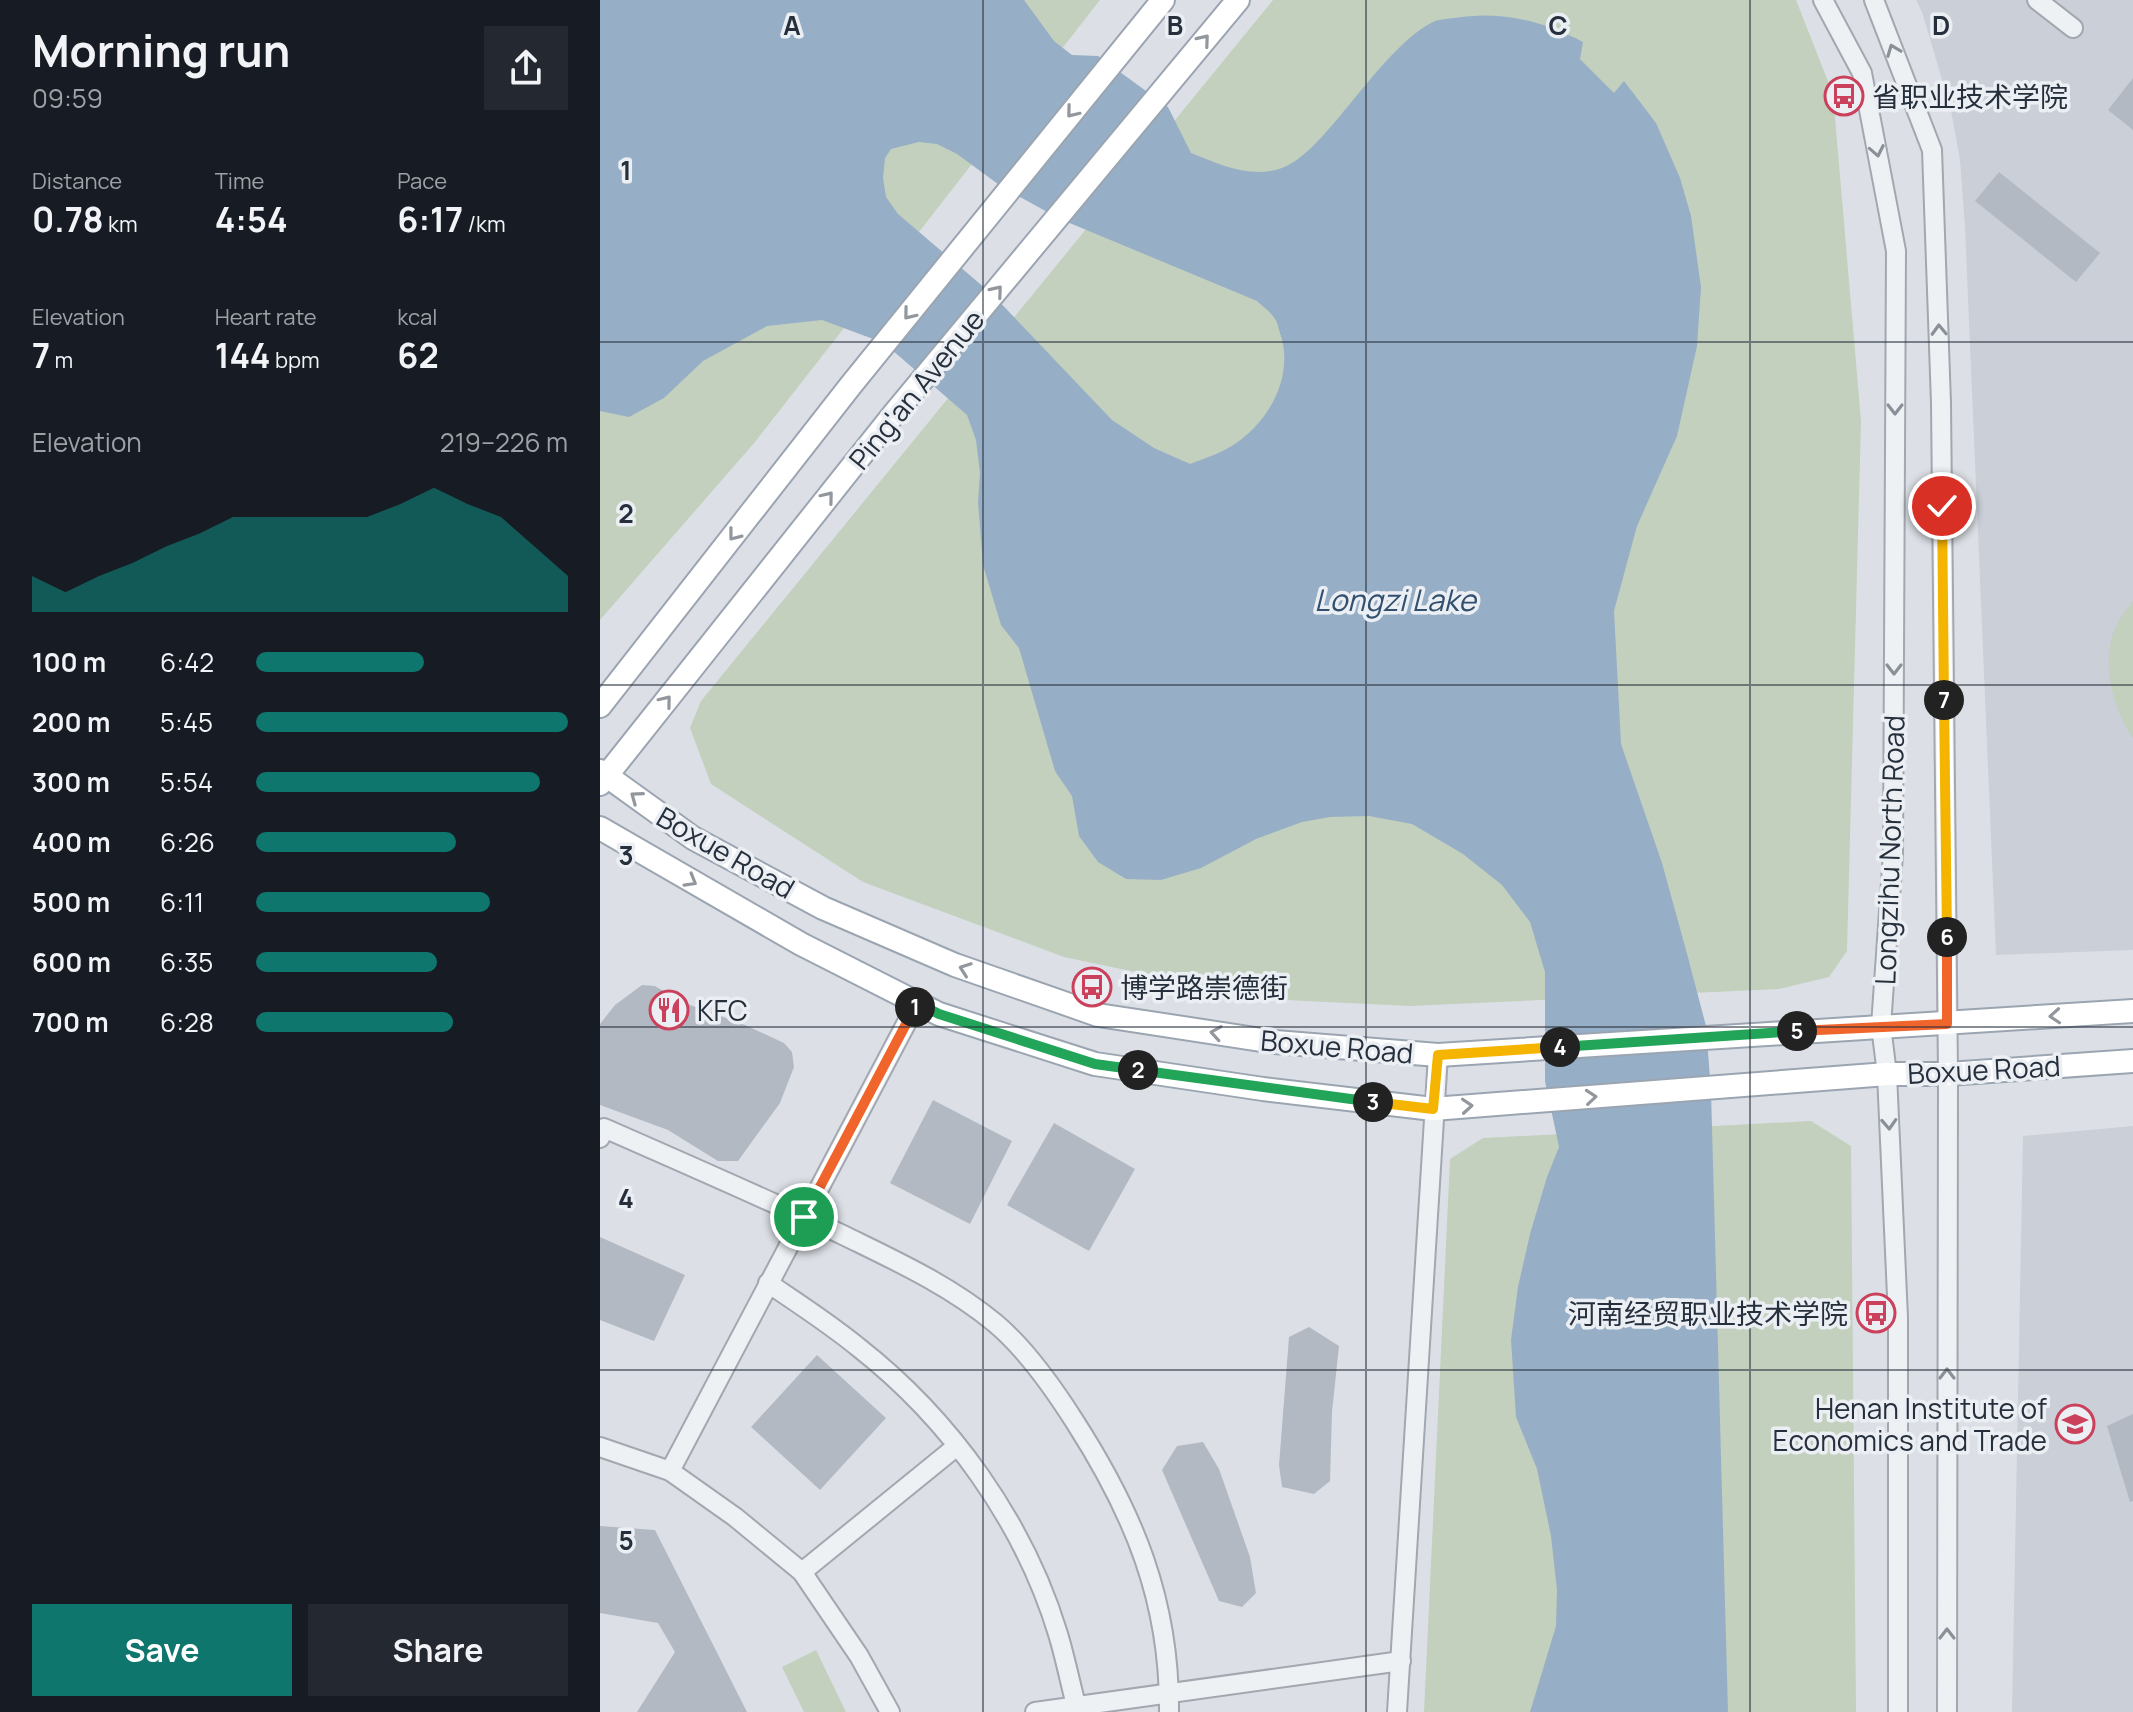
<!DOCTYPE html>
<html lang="en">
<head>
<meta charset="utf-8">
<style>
	body { margin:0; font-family:Manrope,"Noto Sans SC",sans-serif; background:#242831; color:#f1f3f6; height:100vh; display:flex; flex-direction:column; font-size:30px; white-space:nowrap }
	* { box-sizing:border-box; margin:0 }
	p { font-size:26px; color:#9ea1a6 }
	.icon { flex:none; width:44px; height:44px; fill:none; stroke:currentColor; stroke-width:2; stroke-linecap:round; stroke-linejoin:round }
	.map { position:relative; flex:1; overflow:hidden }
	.drawer { display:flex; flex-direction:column; background:#171b24; width:600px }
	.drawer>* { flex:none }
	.pin { position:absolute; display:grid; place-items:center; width:68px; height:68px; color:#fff; margin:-34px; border:4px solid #fff; border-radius:50%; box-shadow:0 2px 8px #0007 }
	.km { position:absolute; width:40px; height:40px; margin:-20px; border-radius:50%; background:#222; color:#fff; font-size:22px; line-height:40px; text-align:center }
	.round { display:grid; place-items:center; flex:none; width:84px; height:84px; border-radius:0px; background:#242831 }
	.overview { display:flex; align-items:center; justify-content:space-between; height:136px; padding:0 32px }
	h1 { font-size:44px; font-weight:700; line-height:60px }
	.metrics { display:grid; grid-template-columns:repeat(3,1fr); gap:12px; height:136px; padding:8px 32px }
	.metrics div { display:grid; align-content:center }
	.metrics b { font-size:34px; font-weight:700 }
	.metrics small { font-size:22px; font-weight:400 }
	.metrics p { font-size:22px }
	.chart { height:224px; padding:16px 32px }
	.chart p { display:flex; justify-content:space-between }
	.chart svg { width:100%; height:144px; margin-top:8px; fill:#0f766e; opacity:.7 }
	.action { display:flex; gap:16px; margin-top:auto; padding:16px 32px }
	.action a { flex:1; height:92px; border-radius:0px; background:#0f766e; color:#fff; font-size:32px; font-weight:700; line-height:92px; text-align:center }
	.action a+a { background:#242831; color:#f1f3f6 }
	ul { padding:0 32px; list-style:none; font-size:26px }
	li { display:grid; grid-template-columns:128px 96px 1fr; align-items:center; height:60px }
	li i { height:20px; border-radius:10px; background:#0f766e }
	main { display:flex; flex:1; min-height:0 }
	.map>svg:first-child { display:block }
	.built { fill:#cacfd8 }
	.green { fill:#c2d0bd }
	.water { fill:#97afc6; fill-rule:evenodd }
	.building { fill:#b3b9c2 }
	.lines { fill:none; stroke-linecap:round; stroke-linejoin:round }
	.minor-casing { stroke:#a2a7b0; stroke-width:22 }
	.major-casing { stroke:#9ba5b1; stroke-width:26 }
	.minor { stroke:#eef1f4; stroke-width:18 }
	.major { stroke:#fff; stroke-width:22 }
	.oneway { stroke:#92979e }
	.oneway2 { stroke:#8a9098 }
	.split-1-casing { stroke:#fff; stroke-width:16 }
	.split-2-casing { stroke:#fff; stroke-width:16 }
	.split-3-casing { stroke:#fff; stroke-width:16 }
	.split-4-casing { stroke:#fff; stroke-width:16 }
	.split-5-casing { stroke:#fff; stroke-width:16 }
	.split-6-casing { stroke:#fff; stroke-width:16 }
	.split-7-casing { stroke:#fff; stroke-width:16 }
	.split-8-casing { stroke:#fff; stroke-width:16 }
	.split-1 { stroke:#f0652b; stroke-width:10 }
	.split-2 { stroke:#22a559; stroke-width:10 }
	.split-3 { stroke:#22a559; stroke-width:10 }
	.split-4 { stroke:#f5b400; stroke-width:10 }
	.split-5 { stroke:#22a559; stroke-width:10 }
	.split-6 { stroke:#f0652b; stroke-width:10 }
	.split-7 { stroke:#f5b400; stroke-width:10 }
	.split-8 { stroke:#f5b400; stroke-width:10 }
	.grid { fill:none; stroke:#262f3c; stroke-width:2; stroke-opacity:0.55 }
	.labels { text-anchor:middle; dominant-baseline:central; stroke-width:7; stroke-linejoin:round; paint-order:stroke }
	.poi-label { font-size:28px; fill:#262f3c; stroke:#ebeff4; text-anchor:start }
	.street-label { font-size:28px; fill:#262f3c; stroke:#ebeff4 }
	.water-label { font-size:30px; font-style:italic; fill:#314f6e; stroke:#ebeff4 }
	.grid-label { font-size:26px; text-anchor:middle; font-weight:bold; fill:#262f3c; stroke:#ebeff4; stroke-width:7; stroke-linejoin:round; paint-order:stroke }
</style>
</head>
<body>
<main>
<section class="drawer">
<div class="overview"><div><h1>Morning run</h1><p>09:59</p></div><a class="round"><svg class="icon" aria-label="share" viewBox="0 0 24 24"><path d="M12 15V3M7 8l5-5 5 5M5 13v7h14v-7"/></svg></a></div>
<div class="metrics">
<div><p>Distance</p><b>0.78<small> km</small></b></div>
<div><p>Time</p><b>4:54</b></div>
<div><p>Pace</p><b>6:17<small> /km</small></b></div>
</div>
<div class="metrics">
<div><p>Elevation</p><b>7<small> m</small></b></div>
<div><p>Heart rate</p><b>144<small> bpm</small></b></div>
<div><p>kcal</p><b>62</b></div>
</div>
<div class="chart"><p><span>Elevation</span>219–226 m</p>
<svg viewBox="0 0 160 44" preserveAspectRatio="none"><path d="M0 44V33L10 38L20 33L30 29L40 24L50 20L60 15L70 15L80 15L90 15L100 15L110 11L120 6L130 11L140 15L150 24L160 33V44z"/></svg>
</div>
<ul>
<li><b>100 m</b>6:42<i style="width:54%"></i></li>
<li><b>200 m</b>5:45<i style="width:100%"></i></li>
<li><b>300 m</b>5:54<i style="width:91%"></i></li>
<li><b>400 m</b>6:26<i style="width:64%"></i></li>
<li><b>500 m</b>6:11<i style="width:75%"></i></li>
<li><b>600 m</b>6:35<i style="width:58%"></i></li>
<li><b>700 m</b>6:28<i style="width:63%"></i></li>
</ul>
<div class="action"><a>Save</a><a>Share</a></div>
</section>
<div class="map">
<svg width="1533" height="1712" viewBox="0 0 1533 1712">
	<rect width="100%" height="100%" fill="#dce0e6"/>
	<g class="built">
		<path d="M1316 0H1533V950L1396 955 1365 227 1360 160 1351 110 1322 12Z"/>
		<path d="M1533 1126V1712H1412L1423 1136Z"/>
	</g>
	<g class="green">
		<path d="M0 0H500L155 442 0 620Z"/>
		<path d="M673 0H1196L1233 94 1261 421 1247 951 1229 977 1179 989 810 1006 664 999 464 957 263 882 111 784 90 728 101 701Z"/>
		<path d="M1533 601V738C1512 708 1499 657 1518 622 1522 615 1528 608 1533 601Z"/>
		<path d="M1211 1121 1251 1146 1256 1712H824L850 1159 883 1138Z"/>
		<path d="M216 1650 246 1712H204L182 1667Z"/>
	</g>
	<path class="water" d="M0 0H424L454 41 472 55 498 56 568 107 591 153C619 164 648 178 679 169 701 162 719 140 734 123 760 93 797 41 831 23 837 19 847 19 854 18 900 10 943 21 983 42L980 59 1014 93 1024 81 1056 123 1080 178 1091 216 1101 287 1097 346 1077 436 1037 526 1014 611 1021 744 1062 863 1086 950 1106 1026 1111 1091 1128 1712H930L956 1626 957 1590 951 1536 937 1469 916 1417 911 1340 918 1287 930 1234 947 1177 959 1147 945 1081V972L930 922 902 885 863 854 812 824 769 816 730 817 702 822 656 839 601 868 561 880 526 879 498 862 479 836 472 796 455 771 419 648 401 625 383 565 378 502 380 473 376 440 367 415 284 343 222 320 167 326 103 361 64 398 29 417 0 411ZM319 142 337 144 357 154 402 187 460 219 657 301C663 307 671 312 675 319 678 323 679 331 681 336 694 379 667 425 630 447 618 454 603 459 590 464L554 448 512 420 393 295 298 214 286 197 283 178 285 158 291 149Z"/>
	<g class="building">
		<path d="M1533 78V130L1508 110Z"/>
		<path d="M1399 172 1500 253 1476 282 1375 201Z"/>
		<path d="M42 985 55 986 82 1002 145 1025 184 1043 192 1052 194 1067 180 1103 138 1161H118L68 1130 0 1105V1024L15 1005Z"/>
		<path d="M333 1100 412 1141 370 1224 290 1183Z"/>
		<path d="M454 1123 535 1169 489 1251 407 1205Z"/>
		<path d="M0 1237 85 1275 54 1341 0 1320Z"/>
		<path d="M709 1327 739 1346 732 1412 730 1481 714 1494 682 1487 679 1465 689 1337Z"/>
		<path d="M217 1355 286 1418 220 1490 151 1427Z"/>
		<path d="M1533 1414V1501L1530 1502 1507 1426Z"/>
		<path d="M603 1442 619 1469 650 1557 656 1593 642 1607 619 1601 562 1470 577 1446Z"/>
		<path d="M0 1526 55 1530 147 1712H37L75 1652 58 1623 0 1613Z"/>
	</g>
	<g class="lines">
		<defs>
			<g id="minor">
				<path d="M1223 0 1262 73 1296 251 1293 854 1281 1026 1287 1074 1298 1318V1712"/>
				<path d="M1274 0 1332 150 1341 403 1348 1074 1347 1712"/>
				<path d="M1437 0 1473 28"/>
				<path d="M0 1138 4 1128C84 1163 164 1198 243 1235 296 1261 349 1285 395 1323 425 1348 454 1389 475 1422 534 1514 570 1601 569 1712"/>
				<path d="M168 1283C199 1304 230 1324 258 1347 350 1419 424 1522 458 1634 465 1657 470 1682 476 1705"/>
				<path d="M0 1447 70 1471 135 1517 202 1572 259 1656 290 1712"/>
				<path d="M70 1471 317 1003"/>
				<path d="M202 1572 357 1446"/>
				<path d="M435 1712 801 1661"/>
				<path d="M797 1712 838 1055"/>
			</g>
			<g id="major">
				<path d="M0 706 251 385 563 0"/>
				<path d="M0 771 93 838 223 908 355 965 498 1015 675 1042 838 1055 1533 1011"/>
				<path d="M0 784 293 415 638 0"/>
				<path d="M0 828 201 944 339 1014 495 1064 663 1089 833 1109 1287 1074H1348L1533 1061"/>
			</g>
		</defs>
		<use href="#minor" class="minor-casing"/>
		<use href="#major" class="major-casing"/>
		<use href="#minor" class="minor"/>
		<use href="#major" class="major"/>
	</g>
	<defs><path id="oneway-chevron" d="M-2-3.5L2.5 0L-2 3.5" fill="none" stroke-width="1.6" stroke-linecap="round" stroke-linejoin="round" transform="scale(2)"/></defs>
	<g class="oneway">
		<use href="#oneway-chevron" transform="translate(604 40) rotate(-50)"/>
		<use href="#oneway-chevron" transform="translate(472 112) rotate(129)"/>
		<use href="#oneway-chevron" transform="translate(397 291) rotate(-50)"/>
		<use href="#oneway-chevron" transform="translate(309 314) rotate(129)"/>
		<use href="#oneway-chevron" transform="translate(228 497) rotate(-51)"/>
		<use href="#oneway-chevron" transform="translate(134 535) rotate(128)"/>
		<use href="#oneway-chevron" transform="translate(66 701) rotate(-51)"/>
		<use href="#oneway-chevron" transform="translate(36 797) rotate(-144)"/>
		<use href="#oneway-chevron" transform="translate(91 881) rotate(30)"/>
		<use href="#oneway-chevron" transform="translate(365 969) rotate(-160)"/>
		<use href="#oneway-chevron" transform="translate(1455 1016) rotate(176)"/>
		<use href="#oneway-chevron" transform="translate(616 1033) rotate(-171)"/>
		<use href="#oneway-chevron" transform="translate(991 1097) rotate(-5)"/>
		<use href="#oneway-chevron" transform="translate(867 1106) rotate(-4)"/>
	</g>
	<g class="oneway2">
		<use href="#oneway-chevron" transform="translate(1293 50) rotate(-111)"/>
		<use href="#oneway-chevron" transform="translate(1277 151) rotate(79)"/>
		<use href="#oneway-chevron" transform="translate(1339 330) rotate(-92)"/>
		<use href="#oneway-chevron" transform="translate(1295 409) rotate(90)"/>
		<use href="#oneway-chevron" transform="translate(1294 669) rotate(90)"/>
		<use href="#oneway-chevron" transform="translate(1289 1124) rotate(87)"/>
		<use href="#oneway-chevron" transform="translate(1347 1374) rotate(-90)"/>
		<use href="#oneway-chevron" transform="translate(1347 1634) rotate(-90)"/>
	</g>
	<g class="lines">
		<defs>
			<path id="split-1" d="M204 1217 315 1007"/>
			<path id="split-2" d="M315 1007 317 1003 339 1014 495 1064 538 1070"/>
			<path id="split-3" d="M538 1070 773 1102"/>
			<path id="split-4" d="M773 1102 833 1109 838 1055 960 1047"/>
			<path id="split-5" d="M960 1047 1197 1031"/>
			<path id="split-6" d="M1197 1031 1347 1024V937"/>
			<path id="split-7" d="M1344 700 1347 937"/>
			<path id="split-8" d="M1342 506 1344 700"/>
		</defs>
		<use href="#split-1" class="split-1-casing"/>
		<use href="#split-2" class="split-2-casing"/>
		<use href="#split-3" class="split-3-casing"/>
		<use href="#split-4" class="split-4-casing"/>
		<use href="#split-5" class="split-5-casing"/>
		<use href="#split-6" class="split-6-casing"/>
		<use href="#split-7" class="split-7-casing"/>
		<use href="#split-8" class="split-8-casing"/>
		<use href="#split-1" class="split-1"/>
		<use href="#split-2" class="split-2"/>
		<use href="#split-3" class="split-3"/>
		<use href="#split-4" class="split-4"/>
		<use href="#split-5" class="split-5"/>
		<use href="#split-6" class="split-6"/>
		<use href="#split-7" class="split-7"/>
		<use href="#split-8" class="split-8"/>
	</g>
	<path class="grid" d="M383 0V1712M766 0V1712M1150 0V1712M0 342H1533M0 685H1533M0 1027H1533M0 1370H1533"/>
	<defs>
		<symbol id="bus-ring" viewBox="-11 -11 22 22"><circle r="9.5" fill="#ebeff4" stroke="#cb405b" stroke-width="1.5"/><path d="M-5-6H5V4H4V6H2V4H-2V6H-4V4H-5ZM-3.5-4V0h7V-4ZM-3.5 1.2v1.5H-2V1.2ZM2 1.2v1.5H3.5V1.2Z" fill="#cb405b"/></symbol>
		<symbol id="restaurant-ring" viewBox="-11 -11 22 22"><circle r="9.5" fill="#ebeff4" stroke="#cb405b" stroke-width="1.5"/><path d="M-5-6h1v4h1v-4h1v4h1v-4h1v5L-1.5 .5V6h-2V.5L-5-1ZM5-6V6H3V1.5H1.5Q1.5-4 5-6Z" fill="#cb405b"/></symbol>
		<symbol id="university-ring" viewBox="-11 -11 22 22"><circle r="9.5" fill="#ebeff4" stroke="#cb405b" stroke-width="1.5"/><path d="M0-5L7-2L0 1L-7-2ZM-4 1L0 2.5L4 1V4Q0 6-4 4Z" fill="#cb405b"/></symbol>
	</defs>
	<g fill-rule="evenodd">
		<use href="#bus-ring" x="1222" y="74" width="44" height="44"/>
		<use href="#bus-ring" x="470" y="965" width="44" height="44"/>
		<use href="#restaurant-ring" x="47" y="988" width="44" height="44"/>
		<use href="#bus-ring" x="1254" y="1291" width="44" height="44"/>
		<use href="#university-ring" x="1453" y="1402" width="44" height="44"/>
	</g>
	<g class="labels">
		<g class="poi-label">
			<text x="1272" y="96">省职业技术学院</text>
			<text x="520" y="987">博学路崇德街</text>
			<text x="97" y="1010">KFC</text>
			<text x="1248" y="1313" text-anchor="end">河南经贸职业技术学院</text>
			<text x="1447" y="1408" text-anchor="end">Henan Institute of<tspan x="1447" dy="32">Economics and Trade</tspan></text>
		</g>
		<g class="street-label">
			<text transform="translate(316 389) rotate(-51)">Ping'an Avenue</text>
			<text transform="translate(1289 850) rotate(-88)">Longzihu North Road</text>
			<text transform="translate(126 852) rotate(30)">Boxue Road</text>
			<text transform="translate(737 1046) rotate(5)">Boxue Road</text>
			<text transform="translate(1384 1069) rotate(-3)">Boxue Road</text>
		</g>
		<g class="water-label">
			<text x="795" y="599">Longzi Lake</text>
		</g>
	</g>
	<g class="grid-label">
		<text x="192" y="35">A</text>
		<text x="575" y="35">B</text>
		<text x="958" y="35">C</text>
		<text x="1341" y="35">D</text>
		<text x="26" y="180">1</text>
		<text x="26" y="523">2</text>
		<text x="26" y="865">3</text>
		<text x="26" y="1208">4</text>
		<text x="26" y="1550">5</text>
	</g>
</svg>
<div class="pin" style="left:204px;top:1217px;background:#1e9e55"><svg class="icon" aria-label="arrive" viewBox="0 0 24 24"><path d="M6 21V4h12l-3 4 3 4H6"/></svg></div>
<div class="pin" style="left:1342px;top:506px;background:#d93025"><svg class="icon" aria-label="check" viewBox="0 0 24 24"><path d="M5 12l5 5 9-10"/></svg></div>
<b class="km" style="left:315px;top:1007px">1</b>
<b class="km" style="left:538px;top:1070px">2</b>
<b class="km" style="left:773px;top:1102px">3</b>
<b class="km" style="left:960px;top:1047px">4</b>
<b class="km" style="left:1197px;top:1031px">5</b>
<b class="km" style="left:1347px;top:937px">6</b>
<b class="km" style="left:1344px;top:700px">7</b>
</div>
</main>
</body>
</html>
